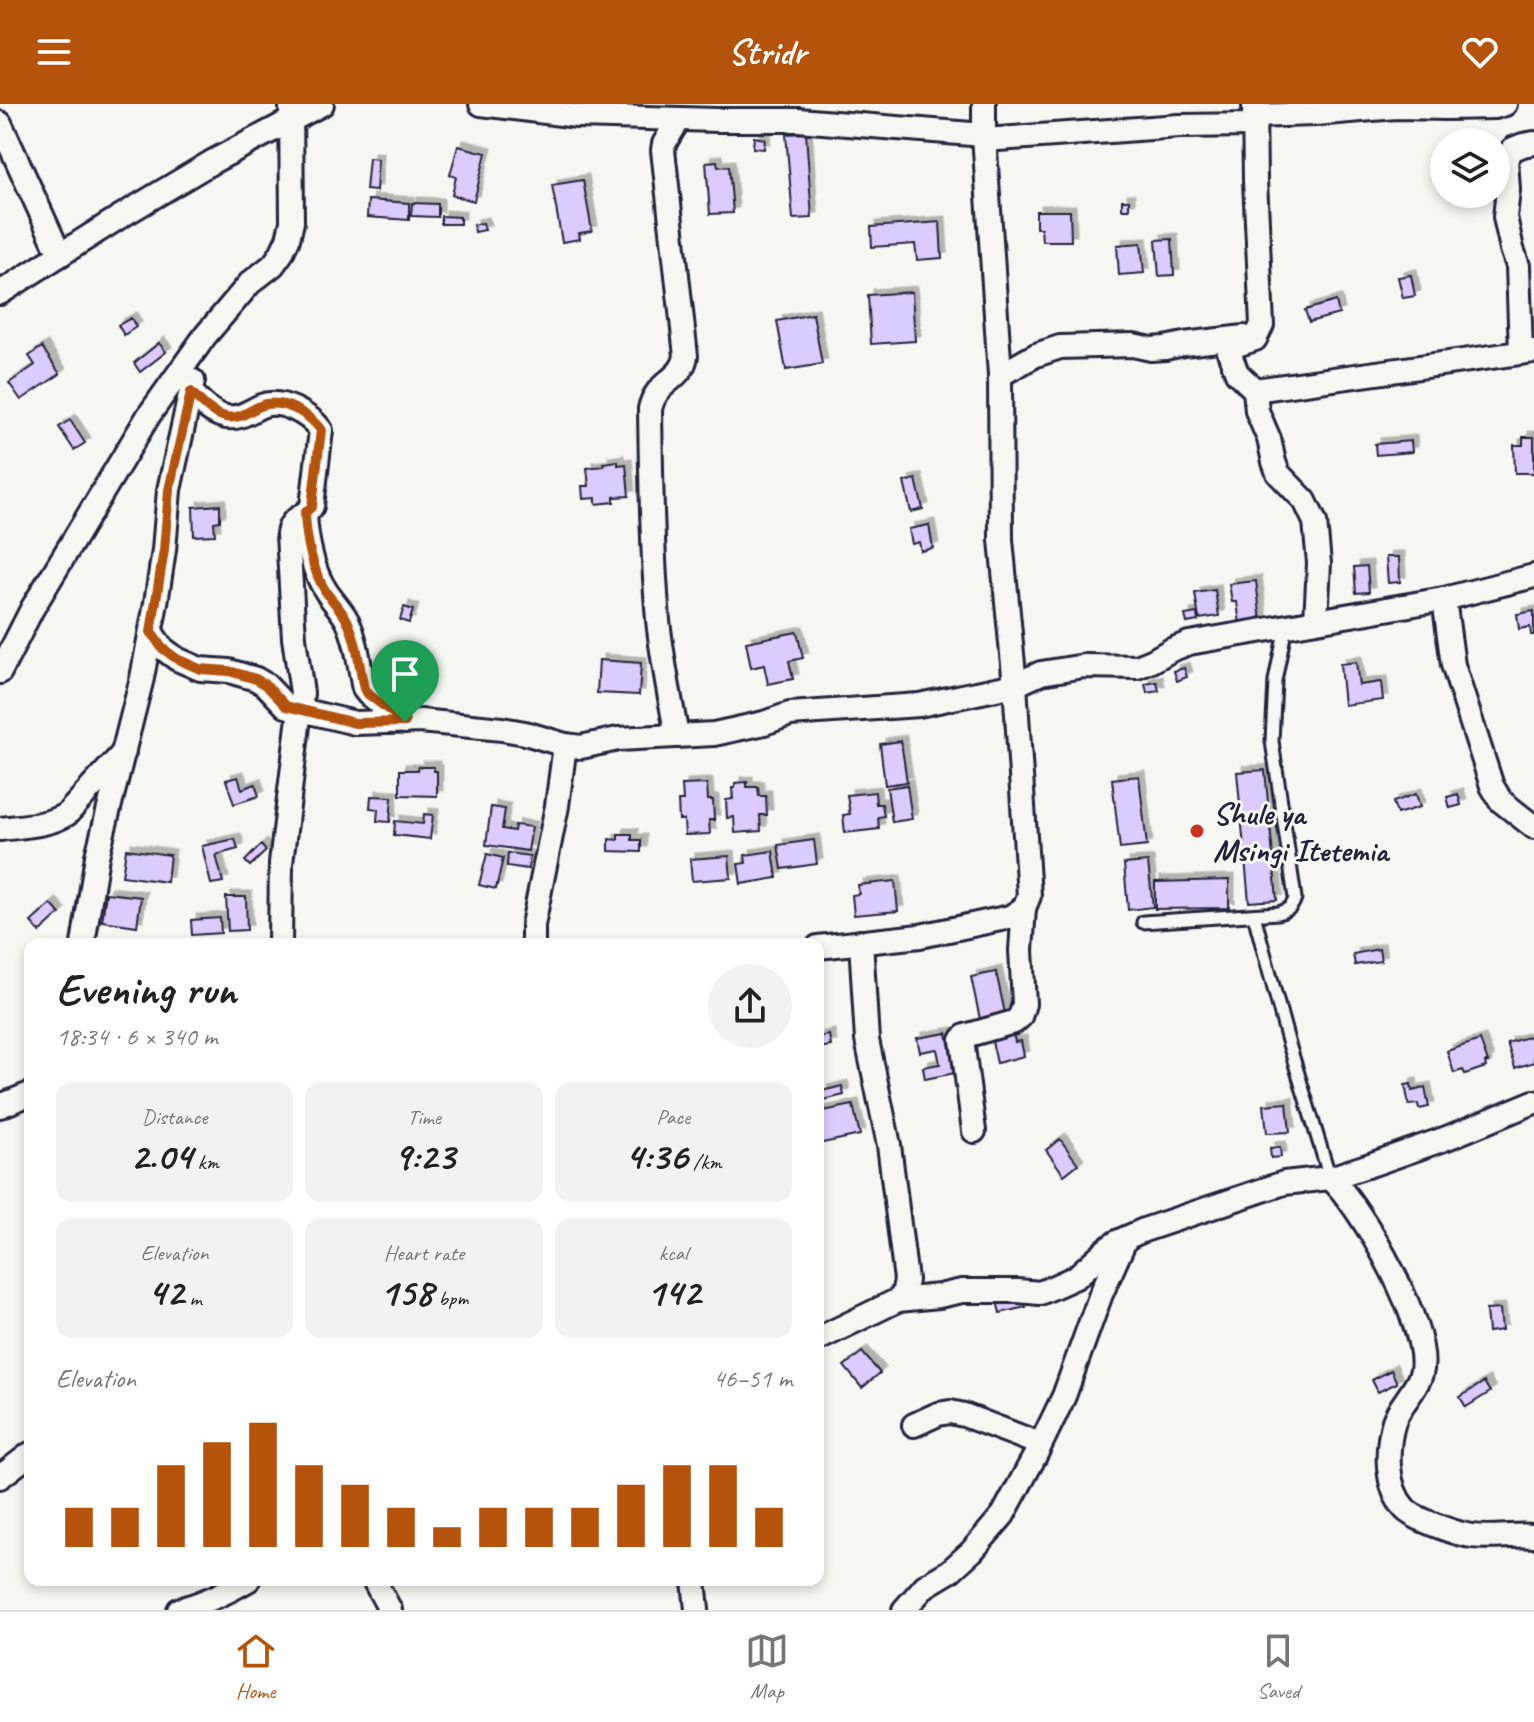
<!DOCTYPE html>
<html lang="en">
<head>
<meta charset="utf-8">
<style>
	body { margin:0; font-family:Caveat,sans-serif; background:#f2f2f2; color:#222; height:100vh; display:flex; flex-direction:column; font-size:30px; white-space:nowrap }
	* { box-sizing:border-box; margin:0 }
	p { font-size:26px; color:#767676 }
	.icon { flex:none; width:44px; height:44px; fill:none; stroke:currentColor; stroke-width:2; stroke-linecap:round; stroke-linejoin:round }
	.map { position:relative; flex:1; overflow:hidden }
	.drawer { position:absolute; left:24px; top:834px; width:800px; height:648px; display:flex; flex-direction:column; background:#fff; border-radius:16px; box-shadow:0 4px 12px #0003 }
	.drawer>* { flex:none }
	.buttons { position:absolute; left:1430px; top:24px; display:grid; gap:16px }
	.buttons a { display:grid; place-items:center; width:80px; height:80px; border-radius:50%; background:#fff; box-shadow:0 4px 12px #0003; font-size:40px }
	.pin { position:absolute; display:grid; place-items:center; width:68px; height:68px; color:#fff; margin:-82px -34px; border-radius:50% 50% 50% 0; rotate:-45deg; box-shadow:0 0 8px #0007 }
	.pin .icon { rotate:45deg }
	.round { display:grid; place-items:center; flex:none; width:84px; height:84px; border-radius:42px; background:#f2f2f2 }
	.headline { display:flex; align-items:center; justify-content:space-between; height:136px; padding:0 32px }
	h1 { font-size:44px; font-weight:800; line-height:60px }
	.figures { display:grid; grid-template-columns:repeat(3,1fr); gap:12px; height:136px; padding:8px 32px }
	.figures div { display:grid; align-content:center; border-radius:16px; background:#f2f2f2; text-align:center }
	.figures b { font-size:40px; font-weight:800 }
	.figures small { font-size:22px; font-weight:400 }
	.figures p { font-size:22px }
	.chart { height:224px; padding:16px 32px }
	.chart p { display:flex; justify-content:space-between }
	.chart svg { width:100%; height:144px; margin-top:8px; stroke:#b45309; stroke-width:6 }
	header { display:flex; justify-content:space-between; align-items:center; height:104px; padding:0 32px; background:#b45309; color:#fff; font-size:36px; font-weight:800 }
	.menu { display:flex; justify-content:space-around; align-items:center; height:112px; border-top:2px solid #e0e0e0; background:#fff; font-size:22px; color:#767676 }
	.menu a { display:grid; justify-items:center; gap:4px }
	.menu .selected { color:#b45309 }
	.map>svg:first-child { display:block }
	.building { fill:#dccbfd; stroke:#22223b; stroke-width:2; filter:url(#shadow) }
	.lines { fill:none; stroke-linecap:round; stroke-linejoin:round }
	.lane-casing { stroke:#22223b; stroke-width:17 }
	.street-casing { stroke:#22223b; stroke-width:28 }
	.lane { stroke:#f6f6f2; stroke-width:11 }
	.street { stroke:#f6f6f2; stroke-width:22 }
	.route-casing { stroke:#fff; stroke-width:16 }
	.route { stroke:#b45309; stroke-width:10 }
	.poi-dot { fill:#c8321e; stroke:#f6f6f2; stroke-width:3 }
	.labels { text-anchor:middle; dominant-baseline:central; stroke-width:6; stroke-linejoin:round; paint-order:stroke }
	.poi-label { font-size:32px; font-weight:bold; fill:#22223b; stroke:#f6f6f2; text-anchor:start }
</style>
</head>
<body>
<header><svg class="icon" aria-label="menu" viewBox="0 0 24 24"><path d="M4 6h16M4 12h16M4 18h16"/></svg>Stridr<svg class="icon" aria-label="heart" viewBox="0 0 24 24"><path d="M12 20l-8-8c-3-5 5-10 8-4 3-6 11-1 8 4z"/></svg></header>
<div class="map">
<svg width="1534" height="1506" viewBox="0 0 1534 1506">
	<defs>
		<filter id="shadow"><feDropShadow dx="5.5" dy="-5.5" stdDeviation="0" flood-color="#0004"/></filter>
	</defs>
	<rect width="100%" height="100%" fill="#f6f6f2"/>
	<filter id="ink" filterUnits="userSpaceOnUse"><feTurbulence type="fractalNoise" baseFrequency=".0125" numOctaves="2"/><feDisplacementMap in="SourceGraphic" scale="16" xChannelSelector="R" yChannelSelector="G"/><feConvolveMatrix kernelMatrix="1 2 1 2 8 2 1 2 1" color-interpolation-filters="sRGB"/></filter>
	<g filter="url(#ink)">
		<g class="building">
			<path d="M806 29 812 114 793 115 786 30Z"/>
			<path d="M754 33 765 35 764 45 753 44Z"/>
			<path d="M458 42 486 49 474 97 452 91 456 73 450 71Z"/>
			<path d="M369 54 378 55 376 87 366 86Z"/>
			<path d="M717 57 718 63 729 62 733 109 710 110 706 58Z"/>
			<path d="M583 76 592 127 579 129 580 135 562 138 552 81Z"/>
			<path d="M368 96 409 99V116L367 113Z"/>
			<rect x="1122" y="96" width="7" height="9"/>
			<path d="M412 99 438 100V113L411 112Z"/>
			<path d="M1036 107H1070L1071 137H1042L1041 124H1036Z"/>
			<path d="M441 112 460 113V120H441Z"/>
			<path d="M940 118 942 154 917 156 915 140 872 143 871 123Z"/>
			<path d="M483 119 485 126 475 128 473 121Z"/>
			<path d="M1172 135 1174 171 1159 172 1156 136Z"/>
			<path d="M1141 139 1144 169 1119 171 1117 141Z"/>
			<path d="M1411 171 1415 192 1403 194 1398 173Z"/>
			<path d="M912 188 915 237 871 240 868 191Z"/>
			<path d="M1336 197 1339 210 1309 218 1305 206Z"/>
			<path d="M813 210 822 260 786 266 777 217Z"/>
			<path d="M131 214 136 223 124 231 118 221Z"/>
			<path d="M159 239 166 248 140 268 134 259Z"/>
			<path d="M42 243 60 270 21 296 9 279 35 261 29 252Z"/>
			<path d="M70 316 85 339 74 346 59 323Z"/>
			<path d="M1523 333H1534V369H1515L1514 341H1523Z"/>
			<path d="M1411 337 1412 348 1376 351 1375 340Z"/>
			<path d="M618 357V361L626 360 629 392 614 393V398L596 400V394L583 395 582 382H589L587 364 604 362 603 359Z"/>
			<path d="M916 375 923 405 911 408 904 378Z"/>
			<path d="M220 401V417L214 418 215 431 194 432 193 403Z"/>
			<path d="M929 421 933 444 921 447 919 438 912 440 909 425Z"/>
			<path d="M1386 453H1399L1400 478 1388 479Z"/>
			<path d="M1367 462 1369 488 1356 489 1354 463Z"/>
			<path d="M1256 477 1261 517 1240 520 1237 498H1232L1229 480Z"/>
			<path d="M1215 486 1219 512 1199 515 1195 489Z"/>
			<path d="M404 503 413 506 409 519 400 516Z"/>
			<path d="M1534 507V531H1531L1530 523 1519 525 1517 510Z"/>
			<path d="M1197 509 1198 517 1187 519 1185 511Z"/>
			<path d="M797 528 803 554 789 557 793 575 768 580 764 561 751 564 746 538Z"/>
			<path d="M599 556 641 559 639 591 597 589Z"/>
			<path d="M1356 558 1359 581 1381 578 1383 596 1344 601 1340 560Z"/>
			<path d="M1184 564 1187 573 1177 577 1174 567Z"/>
			<path d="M1157 578 1159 587 1147 589 1145 580Z"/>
			<path d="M901 637 907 678 885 681 880 640Z"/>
			<path d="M418 663H434V667H437V692L400 691V666H418Z"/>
			<path d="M1265 666 1277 796 1249 798 1237 668Z"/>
			<path d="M1139 672 1147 742 1120 745 1112 675Z"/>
			<path d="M238 673 242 685 255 680 259 692 234 700 226 676Z"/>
			<path d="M747 678V683H758L759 692H766L767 711H760L761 727 735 729 734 713 727 714 726 696 733 695 732 684H735V679Z"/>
			<path d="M707 680 708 696H713L714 716H709L710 730 685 731 684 716H679L678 697H683L682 681Z"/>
			<path d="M907 681 912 715 892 718 887 684Z"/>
			<path d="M875 688 876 700H882L884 712 878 713 879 725 845 729 843 711 850 710 847 691Z"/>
			<path d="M1416 690 1420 703 1397 710 1393 698Z"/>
			<path d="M1458 690 1461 701 1450 704 1447 693Z"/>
			<path d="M371 692 392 693 390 718 377 717 378 705 370 704Z"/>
			<path d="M491 703 505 705 502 725 514 727 515 721 532 723 528 747 486 741Z"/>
			<path d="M424 710 433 711 430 735 394 731 395 717 423 720Z"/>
			<path d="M618 730H632V736H641V748L609 747V735L618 736Z"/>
			<path d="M235 735 238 745 216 751 223 778 211 780 202 742Z"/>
			<path d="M814 736 817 760 782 765 778 741Z"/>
			<path d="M261 741 266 747 250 762 245 757Z"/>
			<path d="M126 745 170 751 167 778 122 772Z"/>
			<path d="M773 747 777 774 741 780 738 760 746 759 745 751Z"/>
			<path d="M508 749 530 752 528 765 507 762Z"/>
			<path d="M487 750 503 754 496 785 479 781Z"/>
			<path d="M729 752 731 774 692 777 690 755Z"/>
			<path d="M1148 758 1153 803 1128 806 1124 760Z"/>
			<path d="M1229 776V804L1155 805V778Z"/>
			<path d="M895 777 898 807 854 811 852 791 859 790 858 781Z"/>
			<path d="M106 789 141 793 137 822 102 817Z"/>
			<path d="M226 793H246L247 826 228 827Z"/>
			<path d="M51 800 60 810 40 828 31 818Z"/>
			<path d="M220 814 221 829 192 831 191 816Z"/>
			<path d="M1379 845 1381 857 1355 861 1353 850Z"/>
			<path d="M996 868 1005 909 980 915 971 873Z"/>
			<path d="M1012 924 1015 938 1021 937 1024 952 997 959 990 929Z"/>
			<path d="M947 929 955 969 925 975 923 963 940 960 937 945 920 948 917 934Z"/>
			<path d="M829 931 831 942 818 944V933Z"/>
			<path d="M1534 931V958L1515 964 1507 939Z"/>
			<path d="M1480 936 1488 958H1485L1486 963 1465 970 1463 966 1454 969 1447 947Z"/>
			<path d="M1411 980 1412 987 1425 984 1429 1003 1419 1005 1418 1000 1409 1001 1405 981Z"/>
			<path d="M842 982 844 991 824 996 822 987Z"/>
			<path d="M1287 999 1290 1028 1267 1029 1264 1001Z"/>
			<path d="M853 1001 860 1031 818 1040V1008Z"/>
			<path d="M1060 1035 1078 1060 1064 1071 1046 1046Z"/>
			<path d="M1280 1043 1281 1053 1271 1054 1270 1044Z"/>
			<path d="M1023 1191 1026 1203 1000 1209 997 1197Z"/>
			<path d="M1500 1205 1502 1226 1488 1228 1486 1206Z"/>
			<path d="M862 1248 880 1269 862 1284 844 1262Z"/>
			<path d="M1391 1266 1397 1279 1378 1288 1372 1276Z"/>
			<path d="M1484 1278 1490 1288 1466 1303 1460 1293Z"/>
		</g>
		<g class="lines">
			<defs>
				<g id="lane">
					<path d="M1254 811 1288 937 1330 1074"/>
					<path d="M1143 818 1278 809C1288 806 1292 804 1295 794L1272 637 1275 577 1286 522"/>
				</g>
				<g id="street">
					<path d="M481 0 577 12 717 16H798L984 31"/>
					<path d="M1254 0 1255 77 1262 221 1255 235 1231 243 1229 248 1237 269 1255 286 1257 307 1269 335 1274 358 1278 369 1305 397 1315 418 1319 459 1316 516"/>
					<path d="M1254 12 1315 10 1396 3 1447 4 1495 3 1505 0"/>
					<path d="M0 19 60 151"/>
					<path d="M984 36 1179 22 1255 21"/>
					<path d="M0 189 118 114 212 58 322 0"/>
					<path d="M1521 248 1518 162 1512 145 1505 113 1508 86 1506 55 1513 45 1523 41 1534 39"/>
					<path d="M1000 271 1036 251 1060 243 1133 241 1151 245 1165 244 1184 240 1244 233"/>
					<path d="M1255 286 1534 247"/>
					<path d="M191 288C201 298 211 310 226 313 240 315 248 308 261 302 281 294 309 310 321 326L312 402C305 415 291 411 288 430L294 534 302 589 281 759 280 840"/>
					<path d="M305 409C306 434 312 466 326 487 333 498 342 506 348 518 358 540 359 562 364 585L368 590 405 618"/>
					<path d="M1444 495 1453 561 1492 682 1501 697 1534 723"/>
					<path d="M151 528 162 544 177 555 200 565 229 567 256 575 266 581 286 602 301 606 355 619 420 617 502 625 525 629 565 641 581 643 618 635 714 630 764 619 790 610 919 601 1015 581 1041 569 1066 565 1084 562 1137 563 1152 557 1171 546 1189 539 1444 495 1534 472"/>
					<path d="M0 568 32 505 149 311 205 232 250 179 273 161 281 150 288 135 292 118 291 0"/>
					<path d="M677 632C670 594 662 555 658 516 652 446 651 375 650 305 656 276 682 277 686 252L663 46 664 40 679 15"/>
					<path d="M0 725C23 722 47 722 67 710L124 648"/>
					<path d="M83 840 97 752 142 574 156 499 164 446 169 386 193 277"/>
					<path d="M533 840V821L557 702 565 641"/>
					<path d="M818 843 920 832 1010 813 1024 804 1029 792 1015 581 1001 436 1000 271 984 31V0"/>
					<path d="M0 1002 30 990"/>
					<path d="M974 1027 962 936 965 932 1014 918 1020 913 1024 900 1021 846 1024 804"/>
					<path d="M1330 1074C1361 1101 1434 1229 1421 1270 1416 1287 1400 1300 1394 1317 1386 1344 1385 1383 1405 1405 1414 1415 1459 1431 1473 1432 1493 1435 1514 1430 1534 1432"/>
					<path d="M898 1196 939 1192 962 1187H1018L1040 1189 1076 1173 1107 1145 1117 1138 1144 1126 1284 1079 1330 1074 1373 1060 1447 1034 1534 998"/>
					<path d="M818 1235 898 1196 903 1191 906 1176 889 1041 867 936 861 838"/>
					<path d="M914 1321 938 1310 950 1308 964 1311 1040 1340"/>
					<path d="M0 1373 30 1350"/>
					<path d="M374 1476 390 1506"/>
					<path d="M694 1476 697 1506"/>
					<path d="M179 1506C204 1499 226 1489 248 1476"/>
					<path d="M904 1506 925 1482 950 1467 972 1447 1003 1411 1036 1350 1064 1292 1101 1190 1126 1134"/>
				</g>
			</defs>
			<use href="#lane" class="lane-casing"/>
			<use href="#street" class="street-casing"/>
			<use href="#lane" class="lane"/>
			<use href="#street" class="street"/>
		</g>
	</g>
	<g class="lines" filter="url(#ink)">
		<defs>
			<path id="route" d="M191 288C201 298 211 310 226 313 243 316 252 303 266 300 287 297 309 310 321 326L312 402 305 409C306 434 312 466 326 488 333 498 342 506 348 518 358 540 359 562 364 585L368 590 405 618 355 619 286 602 266 581 256 575 229 567 200 565 177 555 162 544 151 528 164 446 169 386Z"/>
		</defs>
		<use href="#route" class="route-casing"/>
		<use href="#route" class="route"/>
	</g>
	<circle class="poi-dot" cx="1197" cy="727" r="8"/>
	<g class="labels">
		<g class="poi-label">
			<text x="1213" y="709">Shule ya<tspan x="1213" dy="37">Msingi Itetemia</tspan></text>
		</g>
	</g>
</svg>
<div class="buttons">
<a><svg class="icon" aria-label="layers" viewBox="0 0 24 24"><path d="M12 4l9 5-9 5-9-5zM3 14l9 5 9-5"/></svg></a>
</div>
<div class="pin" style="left:405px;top:618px;background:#1e9e55"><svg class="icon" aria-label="arrive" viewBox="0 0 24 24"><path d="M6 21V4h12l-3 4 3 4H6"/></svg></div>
<section class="drawer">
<div class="headline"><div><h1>Evening run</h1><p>18:34 · 6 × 340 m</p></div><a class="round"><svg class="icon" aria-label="share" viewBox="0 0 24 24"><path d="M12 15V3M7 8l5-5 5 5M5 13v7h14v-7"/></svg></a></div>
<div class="figures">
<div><p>Distance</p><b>2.04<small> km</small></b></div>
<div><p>Time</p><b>9:23</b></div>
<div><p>Pace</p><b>4:36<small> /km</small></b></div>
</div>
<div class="figures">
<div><p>Elevation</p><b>42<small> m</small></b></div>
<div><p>Heart rate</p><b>158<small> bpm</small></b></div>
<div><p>kcal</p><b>142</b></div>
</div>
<div class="chart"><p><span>Elevation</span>46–51 m</p>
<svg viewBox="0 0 160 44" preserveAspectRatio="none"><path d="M5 44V32M15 44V32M25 44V19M35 44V12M45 44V6M55 44V19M65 44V25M75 44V32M85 44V38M95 44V32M105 44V32M115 44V32M125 44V25M135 44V19M145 44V19M155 44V32"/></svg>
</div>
</section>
</div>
<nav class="menu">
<a class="selected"><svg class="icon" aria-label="home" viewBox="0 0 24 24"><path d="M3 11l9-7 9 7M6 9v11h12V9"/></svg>Home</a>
<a><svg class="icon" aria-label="map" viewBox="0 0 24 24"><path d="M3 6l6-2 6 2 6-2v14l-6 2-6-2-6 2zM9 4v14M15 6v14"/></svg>Map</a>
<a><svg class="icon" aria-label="saved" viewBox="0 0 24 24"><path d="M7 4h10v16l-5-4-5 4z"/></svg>Saved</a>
</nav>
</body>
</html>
